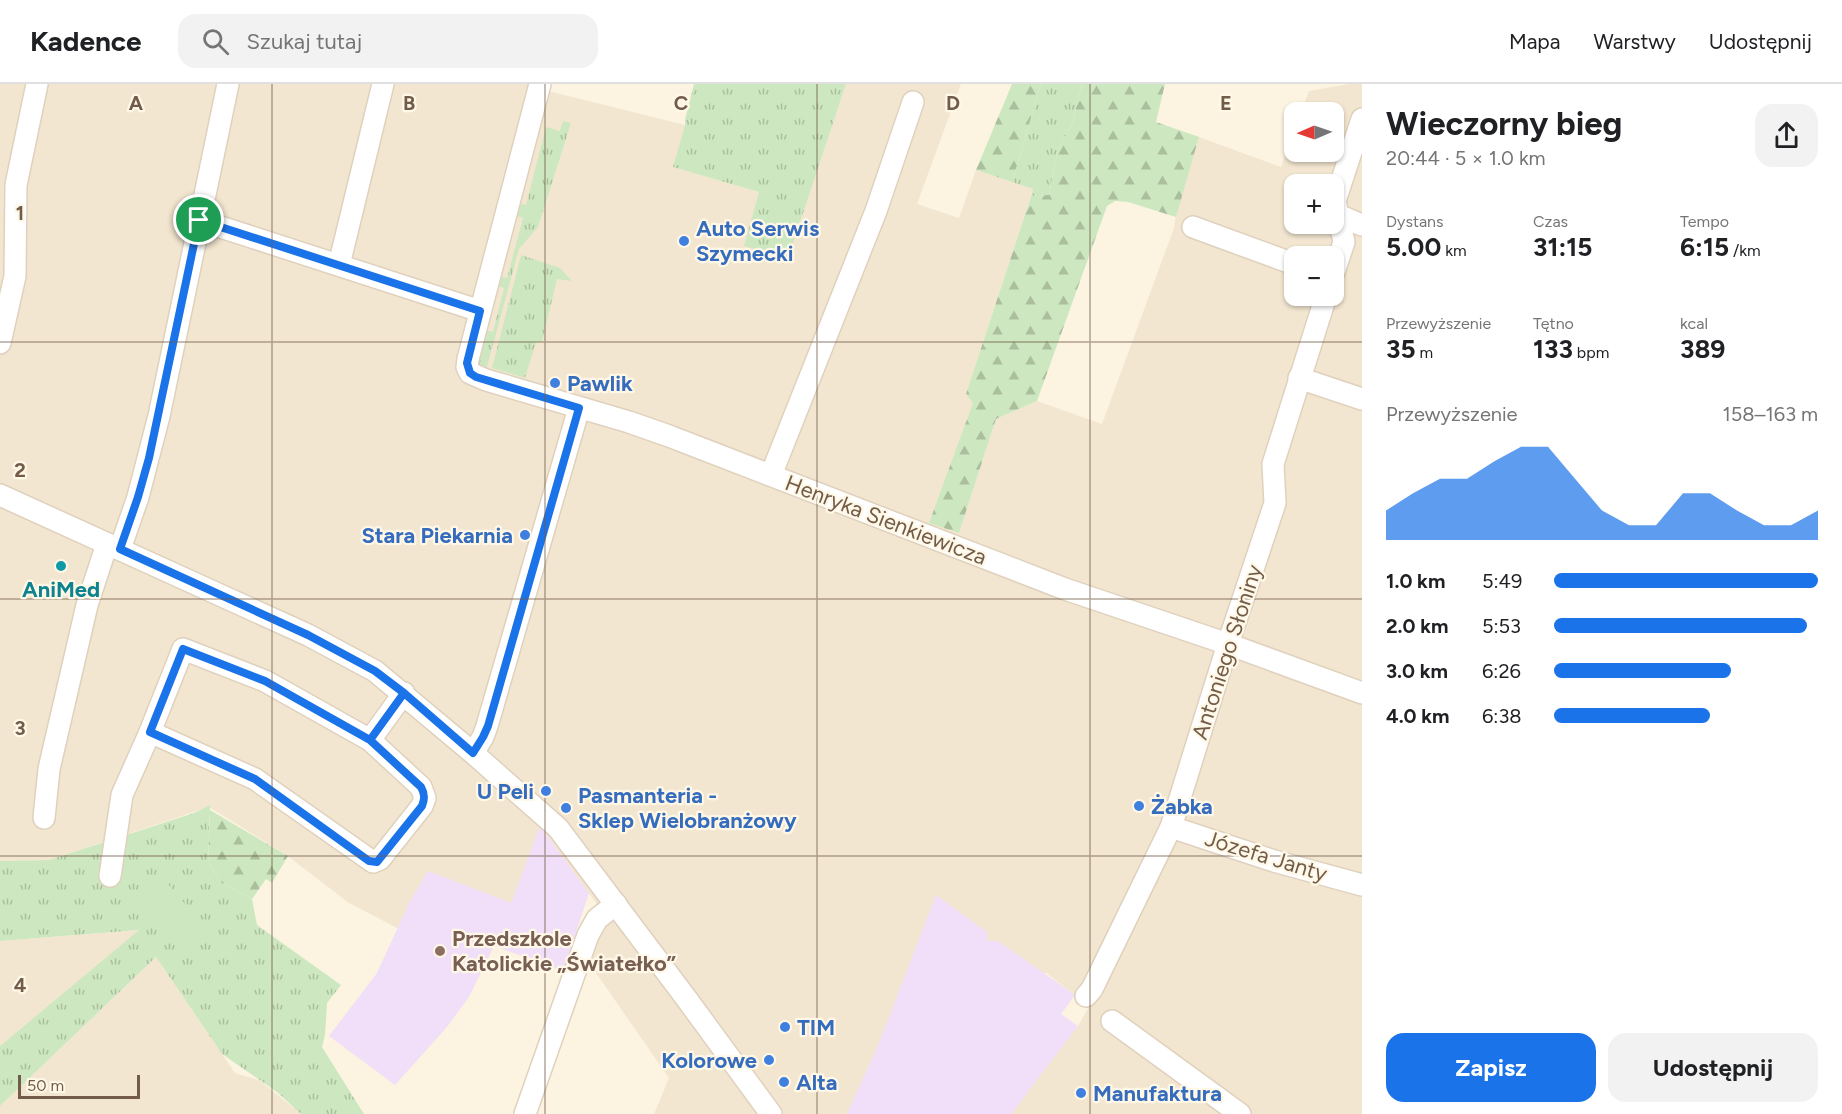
<!DOCTYPE html>
<html lang="pl">
<head>
<meta charset="utf-8">
<style>
	body { margin:0; font-family:Figtree,sans-serif; background:#f2f2f2; color:#202124; height:100vh; display:flex; flex-direction:column; font-size:22px; white-space:nowrap }
	* { box-sizing:border-box; margin:0 }
	p { font-size:20px; color:#757577 }
	.icon { flex:none; width:33px; height:33px; fill:none; stroke:currentColor; stroke-width:2; stroke-linecap:round; stroke-linejoin:round }
	.map { position:relative; flex:1; overflow:hidden }
	.details { display:flex; flex-direction:column; background:#fff; width:480px }
	.details>* { flex:none }
	.needle { width:39px; rotate:268deg }
	.buttons { position:absolute; left:1284px; top:18px; display:grid; gap:12px }
	.buttons a { display:grid; place-items:center; width:60px; height:60px; border-radius:12px; background:#fff; box-shadow:0 2px 4px #0004; font-size:30px }
	.scale { position:absolute; left:18px; bottom:15px; width:122px; box-sizing:border-box; padding-left:6px; border:3px solid #725c49; border-top:0; font-size:16px; line-height:21px; white-space:nowrap; color:#725c49; -webkit-text-stroke:4px #fff8e7; paint-order:stroke }
	.pin { position:absolute; display:grid; place-items:center; width:51px; height:51px; color:#fff; margin:-26px; border:3px solid #fff; border-radius:50%; box-shadow:0 2px 6px #0007 }
	.round { display:grid; place-items:center; flex:none; width:63px; height:63px; border-radius:18px; background:#f2f2f2 }
	.summary { display:flex; align-items:center; justify-content:space-between; height:102px; padding:0 24px }
	h1 { font-size:33px; font-weight:700; line-height:45px }
	.stats { display:grid; grid-template-columns:repeat(3,1fr); gap:9px; height:102px; padding:6px 24px }
	.stats div { display:grid; align-content:center }
	.stats b { font-size:26px; font-weight:700 }
	.stats small { font-size:16px; font-weight:400 }
	.stats p { font-size:16px }
	.chart { height:168px; padding:12px 24px }
	.chart p { display:flex; justify-content:space-between }
	.chart svg { width:100%; height:108px; margin-top:6px; fill:#1a73e8; opacity:.7 }
	.action { display:flex; gap:12px; margin-top:auto; padding:12px 24px }
	.action a { flex:1; height:69px; border-radius:18px; background:#1a73e8; color:#fff; font-size:24px; font-weight:700; line-height:69px; text-align:center }
	.action a+a { background:#f2f2f2; color:#202124 }
	ul { padding:0 24px; list-style:none; font-size:20px }
	li { display:grid; grid-template-columns:96px 72px 1fr; align-items:center; height:45px }
	li i { height:15px; border-radius:8px; background:#1a73e8 }
	header { display:flex; align-items:center; gap:36px; box-sizing:border-box; height:84px; padding:0 30px; background:#fff; border-bottom:2px solid #e0e0e0 }
	header strong { font-size:28px }
	nav { display:flex; gap:33px; margin-inline-start:auto; font-size:21px }
	.search { width:420px; height:54px; background:#f2f2f2; display:flex; align-items:center; gap:15px; box-sizing:border-box; padding:0 21px; border-radius:18px; color:#757577; font-size:22px }
	main { display:flex; flex:1; min-height:0 }
	.map>svg:first-child { display:block }
	.residential { fill:#f3e6d0; fill-rule:evenodd }
	.education { fill:#f1def8 }
	.grass { fill:url(#grass-tufts) }
	.forest { fill:url(#forest-firs) }
	.green { fill:#cde8c0 }
	.lines { fill:none; stroke-linecap:round; stroke-linejoin:round }
	.minor-casing { stroke:#dfd1bd; stroke-width:24 }
	.minor { stroke:#fff; stroke-width:21 }
	.route-casing { stroke:#fff; stroke-width:12 }
	.route { stroke:#1a73e8; stroke-width:8 }
	.grid { fill:none; stroke:#725c49; stroke-width:1.5; stroke-opacity:0.55 }
	.shop-dot { fill:#3f7fe0; stroke:#fff8e7; stroke-width:2 }
	.culture-dot { fill:#0f9aa8; stroke:#fff8e7; stroke-width:2 }
	.education-dot { fill:#8d6e63; stroke:#fff8e7; stroke-width:2 }
	.labels { text-anchor:middle; dominant-baseline:central; stroke-width:4.5; stroke-linejoin:round; paint-order:stroke }
	.shop-label { font-size:22px; font-weight:bold; fill:#366cbe; stroke:#fff8e7; text-anchor:start }
	.street-label { font-size:22px; fill:#725c49; stroke:#fff8e7 }
	.culture-label { font-size:22px; font-weight:bold; fill:#0d838f; stroke:#fff8e7 }
	.education-label { font-size:22px; font-weight:bold; fill:#785e54; stroke:#fff8e7; text-anchor:start }
	.grid-label { font-size:20px; text-anchor:middle; font-weight:bold; fill:#725c49; stroke:#fff8e7; stroke-width:4.5; stroke-linejoin:round; paint-order:stroke }
</style>
</head>
<body>
<header>
<strong>Kadence</strong>
<div class="search"><svg class="icon" aria-label="search" viewBox="0 0 24 24"><circle cx="10" cy="10" r="6"/><path d="M15 15l6 6"/></svg>Szukaj tutaj</div>
<nav><a>Mapa</a><a>Warstwy</a><a>Udostępnij</a></nav>
</header>
<main>
<div class="map">
<svg width="1362" height="1030" viewBox="0 0 1362 1030">
	<defs>
		<pattern id="grass-tufts" width="24" height="20" patternUnits="userSpaceOnUse" patternTransform="scale(1.5)"><rect width="24" height="20" fill="#cde8c0"/><path d="M3 7l-1-3M5 7V3M7 7l1-3M15 17l-1-3M17 17v-4M19 17l1-3" fill="none" stroke="#abbf9e"/></pattern>
		<pattern id="forest-firs" width="22" height="20" patternUnits="userSpaceOnUse" patternTransform="scale(1.5)"><rect width="22" height="20" fill="#cde8c0"/><path d="M5 1l3.5 6h-7zM16 11l3.5 6h-7z" fill="#abbf9e"/></pattern>
	</defs>
	<rect width="100%" height="100%" fill="#fcf4e1"/>
	<g class="residential">
		<path d="M0 0H537L536 4 685 41 674 83 759 108 787 174 846 0H961L917 120 959 134 976 86 1033 105 966 310 973 319 959 449 996 335 1037 317 1102 340 1174 144 1177 124 1199 53 1281 83 1294 46V68H1334V28H1301L1309 7 1349 0H1362V1030H1011L1078 942 1094 914 1075 911 1046 889 879 959 847 1030H654L669 994 587 876 608 835 540 743 511 819 428 787 409 819 399 845 349 819 285 770 209 723 49 776 0 777ZM1294 100H1334V140H1294ZM1294 172H1334V212H1294Z"/>
		<path d="M140 846 0 962V857Z"/>
		<path d="M156 873 235 989 259 996 301 1030H0V1022Z"/>
	</g>
	<g class="education">
		<path d="M540 742 589 809 563 887 494 862 469 913 447 943 395 1001 329 952 377 889 409 819 428 787 511 819Z"/>
		<path d="M936 811 987 848 988 857H998L1075 911 1061 930 1078 942 1011 1030H847L879 959Z"/>
	</g>
	<g class="grass">
		<path d="M694 0H846L788 174 744 162 759 108 673 83 685 41V36Z"/>
		<path d="M1041 0H1082L1072 40 1057 68 1049 111 1031 112 1033 105 1012 98Z"/>
		<path d="M563 37 571 39 538 143 519 165 487 283 475 280 482 245 493 248 504 204 493 201 496 191 507 194 523 134 512 130 515 118 526 121 546 43 560 47Z"/>
		<path d="M521 171 560 184 572 197 557 195 542 258H536L525 294 492 284Z"/>
		<path d="M210 721 208 777 220 798 252 815 257 841 341 901 327 919 325 951 322 963 364 1030H301L277 1008 222 970 156 873 0 1022V962L139 846 0 857V777L49 776 194 729Z"/>
	</g>
	<g class="forest">
		<path d="M1012 0H1041L1012 98 976 86Z"/>
		<path d="M1082 0H1165L1156 38 1199 53 1176 133 1128 118 1115 117 1107 122 1037 317 996 335 959 449 929 439 973 319 966 310 1031 112 1049 111 1057 68 1072 40Z"/>
		<path d="M210 726 288 772 272 799 266 795 252 815 220 798 208 777Z"/>
	</g>
	<path class="green" d="M159 799 168 800 198 835V844L184 861 174 860 143 824 142 816Z"/>
	<g class="lines">
		<defs>
			<g id="minor">
				<path d="M540 0 468 275 467 283 470 289 486 296 629 338 669 352 1065 505 1228 560 1362 609"/>
				<path d="M1338 131 1362 141"/>
				<path d="M199 136 480 227"/>
				<path d="M1193 143 1294 180"/>
				<path d="M339 181 383 0"/>
				<path d="M1334 188 1344 158 1335 117 1362 35"/>
				<path d="M0 259 15 192 16 101 37 0"/>
				<path d="M1299 294 1362 315"/>
				<path d="M771 391 876 127 913 18"/>
				<path d="M0 411 308 551 375 587 473 669 558 744 686 914 771 1030"/>
				<path d="M120 465 138 413 159 332 228 0"/>
				<path d="M370 656 421 703 425 714 422 722 380 775 373 778 255 695 150 648 183 565 265 597 370 656 404 609"/>
				<path d="M473 669 483 653 487 642 579 324"/>
				<path d="M44 734 49 685 87 521 107 460"/>
				<path d="M1171 743 1274 777 1362 801"/>
				<path d="M110 792 122 711 150 648"/>
				<path d="M1086 912 1092 905 1171 743 1228 560 1275 419 1273 380 1326 212"/>
				<path d="M1112 937 1240 1030"/>
				<path d="M525 1030 588 851 597 835 616 820"/>
			</g>
		</defs>
		<use href="#minor" class="minor-casing"/>
		<use href="#minor" class="minor"/>
	</g>
	<g class="lines">
		<defs>
			<path id="route" d="M199 136 149 374 138 413 120 465 308 551 375 587 404 609 370 656 265 597 183 565 150 648 255 695 369 777 377 778 422 722C425 715 425 710 421 703L370 656 404 609 473 669 483 653 488 642 579 324 476 293 470 289 467 279 480 227 199 136"/>
		</defs>
		<use href="#route" class="route-casing"/>
		<use href="#route" class="route"/>
	</g>
	<path class="grid" d="M272 0V1030M545 0V1030M817 0V1030M1090 0V1030M0 258H1362M0 515H1362M0 772H1362"/>
	<g class="shop-dot">
		<circle cx="684" cy="157" r="6"/>
		<circle cx="555" cy="299" r="6"/>
		<circle cx="525" cy="451" r="6"/>
		<circle cx="546" cy="707" r="6"/>
		<circle cx="1139" cy="722" r="6"/>
		<circle cx="566" cy="724" r="6"/>
		<circle cx="785" cy="943" r="6"/>
		<circle cx="769" cy="976" r="6"/>
		<circle cx="784" cy="998" r="6"/>
		<circle cx="1081" cy="1009" r="6"/>
	</g>
	<circle class="culture-dot" cx="61" cy="482" r="6"/>
	<circle class="education-dot" cx="440" cy="867" r="6"/>
	<g class="labels">
		<g class="shop-label">
			<text x="696" y="144">Auto Serwis<tspan x="696" dy="25">Szymecki</tspan></text>
			<text x="567" y="299">Pawlik</text>
			<text x="513" y="451" text-anchor="end">Stara Piekarnia</text>
			<text x="534" y="707" text-anchor="end">U Peli</text>
			<text x="578" y="711">Pasmanteria -<tspan x="578" dy="25">Sklep Wielobranżowy</tspan></text>
			<text x="1151" y="722">Żabka</text>
			<text x="797" y="943">TIM</text>
			<text x="757" y="976" text-anchor="end">Kolorowe</text>
			<text x="796" y="998">Alta</text>
			<text x="1093" y="1009">Manufaktura</text>
		</g>
		<g class="street-label">
			<text transform="translate(886 436) rotate(21)">Henryka Sienkiewicza</text>
			<text transform="translate(1227 568) rotate(-72)">Antoniego Słoniny</text>
			<text transform="translate(1266 772) rotate(17)">Józefa Janty</text>
		</g>
		<g class="culture-label">
			<text x="61" y="505">AniMed</text>
		</g>
		<g class="education-label">
			<text x="452" y="854">Przedszkole<tspan x="452" dy="25">Katolickie „Światełko”</tspan></text>
		</g>
	</g>
	<g class="grid-label">
		<text x="136" y="26">A</text>
		<text x="409" y="26">B</text>
		<text x="681" y="26">C</text>
		<text x="953" y="26">D</text>
		<text x="1226" y="26">E</text>
		<text x="20" y="136">1</text>
		<text x="20" y="393">2</text>
		<text x="20" y="651">3</text>
		<text x="20" y="908">4</text>
	</g>
</svg>
<div class="buttons">
<a><svg class="needle" viewBox="-14 -14 28 28"><path d="M0-13l5 13h-10z" fill="#e53935"/><path d="M0 13l5-13h-10z" fill="#757577"/></svg></a>
<a>+</a>
<a>−</a>
</div>
<div class="scale">50 m</div>
<div class="pin" style="left:199px;top:136px;background:#1e9e55"><svg class="icon" aria-label="arrive" viewBox="0 0 24 24"><path d="M6 21V4h12l-3 4 3 4H6"/></svg></div>
</div>
<section class="details">
<div class="summary"><div><h1>Wieczorny bieg</h1><p>20:44 · 5 × 1.0 km</p></div><a class="round"><svg class="icon" aria-label="share" viewBox="0 0 24 24"><path d="M12 15V3M7 8l5-5 5 5M5 13v7h14v-7"/></svg></a></div>
<div class="stats">
<div><p>Dystans</p><b>5.00<small> km</small></b></div>
<div><p>Czas</p><b>31:15</b></div>
<div><p>Tempo</p><b>6:15<small> /km</small></b></div>
</div>
<div class="stats">
<div><p>Przewyższenie</p><b>35<small> m</small></b></div>
<div><p>Tętno</p><b>133<small> bpm</small></b></div>
<div><p>kcal</p><b>389</b></div>
</div>
<div class="chart"><p><span>Przewyższenie</span>158–163 m</p>
<svg viewBox="0 0 160 44" preserveAspectRatio="none"><path d="M0 44V32L10 25L20 19L30 19L40 12L50 6L60 6L70 19L80 32L90 38L100 38L110 25L120 25L130 32L140 38L150 38L160 32V44z"/></svg>
</div>
<ul>
<li><b>1.0 km</b>5:49<i style="width:100%"></i></li>
<li><b>2.0 km</b>5:53<i style="width:96%"></i></li>
<li><b>3.0 km</b>6:26<i style="width:67%"></i></li>
<li><b>4.0 km</b>6:38<i style="width:59%"></i></li>
</ul>
<div class="action"><a>Zapisz</a><a>Udostępnij</a></div>
</section>
</main>
</body>
</html>
